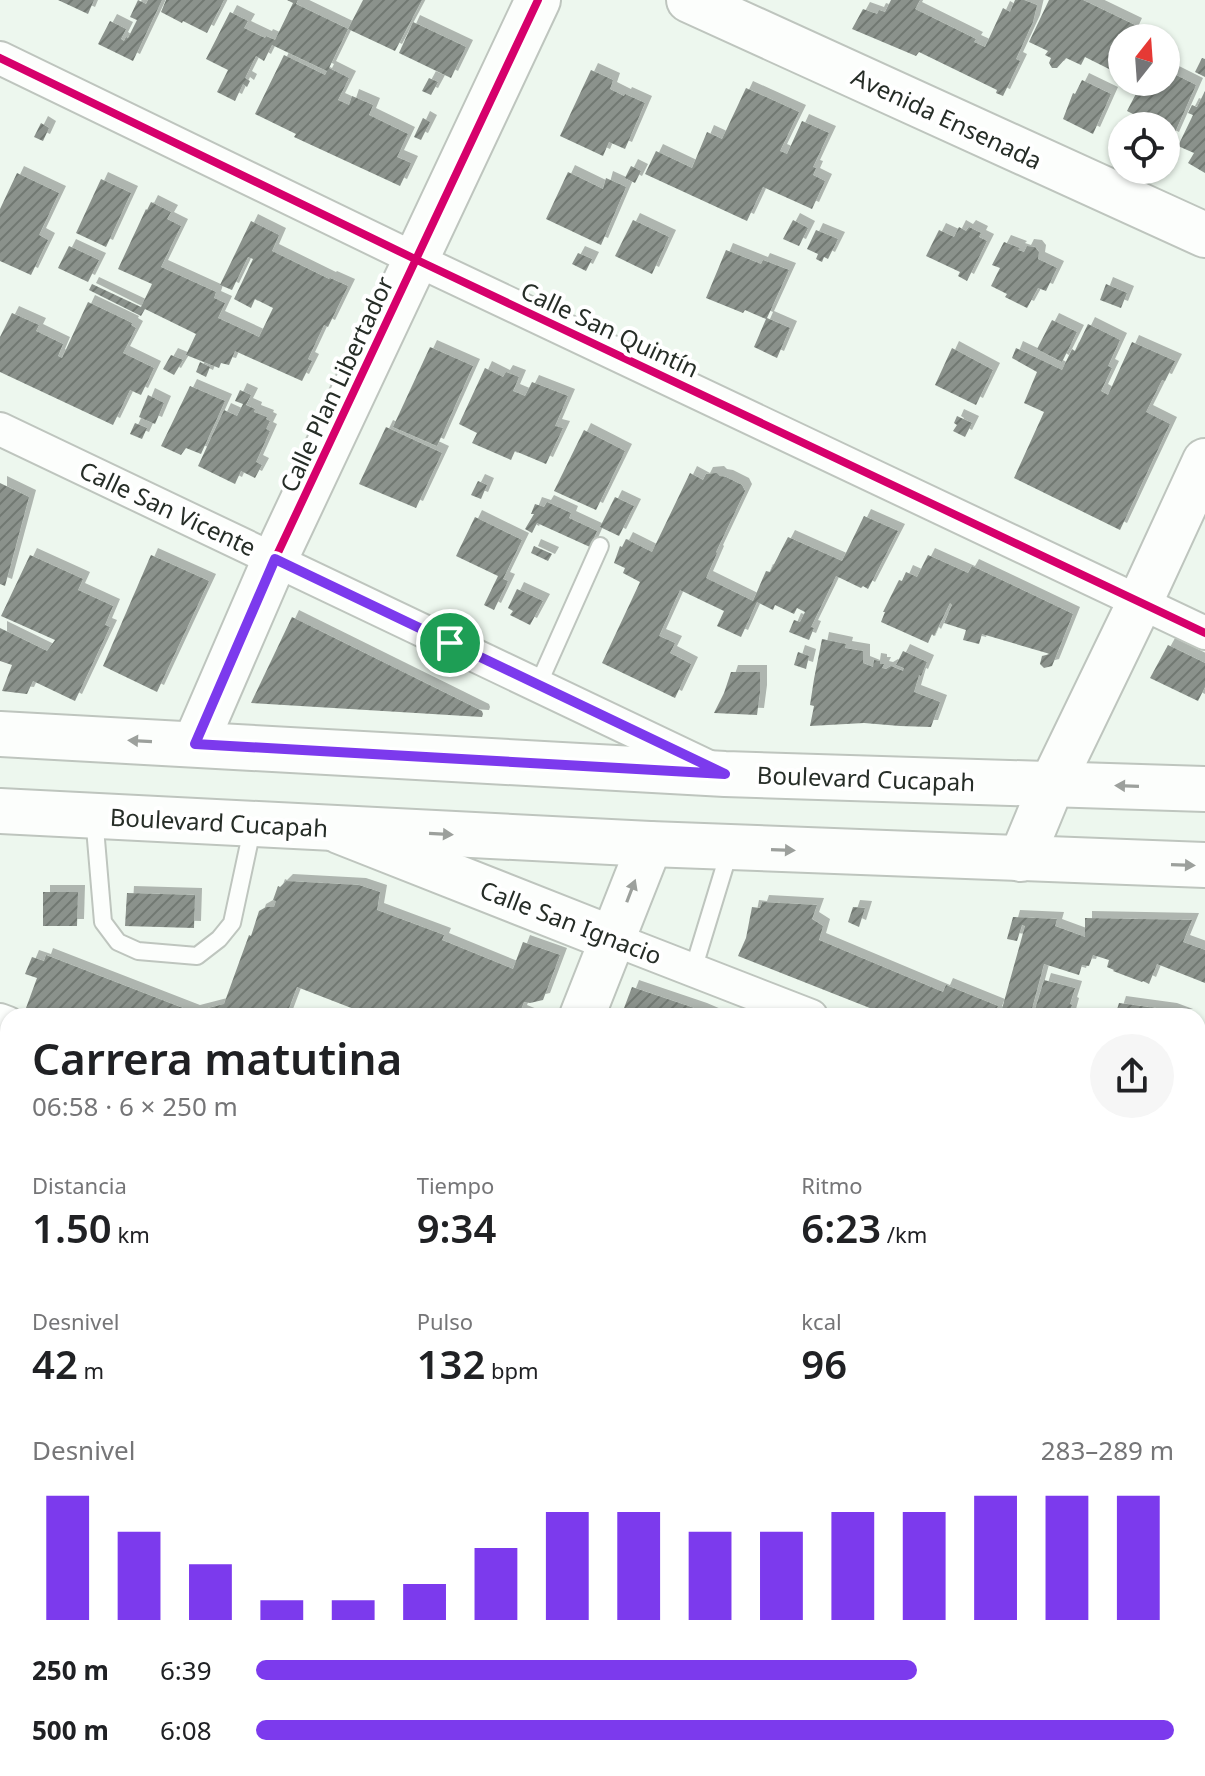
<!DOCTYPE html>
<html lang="es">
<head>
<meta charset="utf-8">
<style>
	body { margin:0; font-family:"Noto Sans",sans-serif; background:#f6f6f6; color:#202124; height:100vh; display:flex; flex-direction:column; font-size:30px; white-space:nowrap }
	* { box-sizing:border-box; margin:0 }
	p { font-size:26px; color:#757577 }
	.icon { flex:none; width:44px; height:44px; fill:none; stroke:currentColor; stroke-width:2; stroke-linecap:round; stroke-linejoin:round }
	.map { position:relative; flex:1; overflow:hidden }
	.side { position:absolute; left:0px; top:1008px; width:1206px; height:768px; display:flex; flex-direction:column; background:#fff; border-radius:24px 24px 0 0; box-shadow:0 2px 6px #0004 }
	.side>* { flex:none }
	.needle { width:52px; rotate:17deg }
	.fabs { position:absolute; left:1108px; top:24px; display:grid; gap:16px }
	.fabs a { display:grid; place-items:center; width:72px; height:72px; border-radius:50%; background:#fff; box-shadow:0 2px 6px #0004; font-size:40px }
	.pin { position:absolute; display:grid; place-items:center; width:68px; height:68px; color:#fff; margin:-34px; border:4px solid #fff; border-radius:50%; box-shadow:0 2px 8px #0007 }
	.round { display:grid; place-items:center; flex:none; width:84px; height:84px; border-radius:42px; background:#f6f6f6 }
	.headline { display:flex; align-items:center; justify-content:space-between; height:136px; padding:0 32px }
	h1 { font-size:44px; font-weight:600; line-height:60px }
	.metrics { display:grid; grid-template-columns:repeat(3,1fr); gap:12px; height:136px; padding:8px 32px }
	.metrics div { display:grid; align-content:center }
	.metrics b { font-size:40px; font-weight:600 }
	.metrics small { font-size:22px; font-weight:400 }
	.metrics p { font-size:22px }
	.chart { height:224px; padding:16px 32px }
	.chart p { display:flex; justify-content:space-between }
	.chart svg { width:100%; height:144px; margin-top:8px; stroke:#7c3aed; stroke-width:6 }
	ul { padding:0 32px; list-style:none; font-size:26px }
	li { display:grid; grid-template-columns:128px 96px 1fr; align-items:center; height:60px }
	li i { height:20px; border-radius:10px; background:#7c3aed }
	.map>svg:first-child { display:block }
	.building { fill:url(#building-hatch); filter:url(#shadow) }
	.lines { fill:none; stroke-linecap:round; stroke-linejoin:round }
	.lane-casing { stroke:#bec5be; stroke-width:20 }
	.street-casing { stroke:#bec5be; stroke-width:36 }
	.secondary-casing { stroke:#bec5be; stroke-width:48 }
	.primary-casing { stroke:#bec5be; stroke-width:48 }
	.lane { stroke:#fcfefc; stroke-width:16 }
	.street { stroke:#fcfefc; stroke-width:32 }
	.secondary { stroke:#fcfefc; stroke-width:44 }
	.primary { stroke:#fcfefc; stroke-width:44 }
	.cycleway-casing { stroke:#fff; stroke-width:13 }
	.cycleway { stroke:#d6006c; stroke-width:8 }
	.oneway { fill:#9ca09c }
	.route-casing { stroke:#fff; stroke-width:16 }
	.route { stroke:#7c3aed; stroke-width:10 }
	.labels { text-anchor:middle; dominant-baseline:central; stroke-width:8; stroke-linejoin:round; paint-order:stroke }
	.street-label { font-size:24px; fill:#262d27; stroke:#fff }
</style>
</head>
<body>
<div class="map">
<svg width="1205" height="1776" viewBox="0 0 1205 1776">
	<defs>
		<pattern id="building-hatch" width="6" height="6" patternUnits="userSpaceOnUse" patternTransform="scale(2)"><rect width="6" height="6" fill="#8b928c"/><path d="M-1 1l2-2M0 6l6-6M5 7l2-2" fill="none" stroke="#717872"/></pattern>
		<filter id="shadow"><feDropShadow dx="7" dy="-7" stdDeviation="0" flood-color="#0004"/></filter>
	</defs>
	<rect width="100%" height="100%" fill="#edf7ee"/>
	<g class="building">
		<path d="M58 0H94L88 14Z"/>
		<path d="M138 0 146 4 148 0H162L133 61 98 44 110 21 126 29 121 39 124 41 126 37 128 38 137 20 130 17Z"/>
		<path d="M166 0H224L207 33 183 21 182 23 161 12Z"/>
		<path d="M287 0H298L296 4 348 29 329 68 349 78 338 100 349 105 352 96 373 105 369 115 408 134 397 157 411 163 400 186 294 137 296 134 255 114 284 55 325 75 327 71 272 45 264 61 256 56 245 78 250 81 247 87 243 84 235 101 217 92 228 70 206 59 230 12 248 21 244 28 265 38 266 36 275 40 293 3Z"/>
		<path d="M363 0H422L395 51 348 29Z"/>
		<path d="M891 0H920L915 9 976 39 974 42 985 47 1003 8 1010 12 1015 0H1024L1037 5 1033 22 1016 59 1020 61 1003 96 996 93 997 90 919 52 916 56 852 29 863 9 877 14 879 10 885 12Z"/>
		<path d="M1049 0H1083L1135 25 1129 38H1122V53L1113 71 1085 57 1081 65 1066 58 1057 68H1052L1049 63 1051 58 1045 55 1048 51 1029 42Z"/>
		<path d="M413 22 466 47 451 78 399 53Z"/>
		<path d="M1202 58 1205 59V77L1195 72Z"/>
		<path d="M591 70 613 80 610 89 624 96 625 94 645 103 625 149 609 142 603 156 560 136Z"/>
		<path d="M1166 70 1196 85 1172 139 1166 136V126H1144L1136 122 1139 117 1127 111 1142 82H1166Z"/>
		<path d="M429 78 438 82 431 95 422 91Z"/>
		<path d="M1082 80 1111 94 1093 134 1063 119 1073 93 1075 94Z"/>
		<path d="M746 88 799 112 780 151 787 154 802 121 829 133 813 167 816 168 813 175 825 181 812 209 763 187 747 221 645 174 656 151 692 168 707 132 722 139Z"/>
		<path d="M1205 91V173L1188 163 1194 153 1178 146 1193 115 1188 113 1192 105 1197 107Z"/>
		<path d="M423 118 430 122 421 140 414 137Z"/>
		<path d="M41 123 49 128 43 141 34 137Z"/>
		<path d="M631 166 641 171 635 183 625 178Z"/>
		<path d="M568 172 603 189 606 178 626 187 601 245 546 219Z"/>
		<path d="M17 173 59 193 39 235 48 240 31 275 0 261V209Z"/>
		<path d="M101 179 131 193 106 247 76 233Z"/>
		<path d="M151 202 171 212 167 219 181 226 161 267 216 292 214 298 225 303 218 318 259 337 273 308 255 299 251 308 234 299 253 259 248 257 232 290 220 285 251 221 279 235 272 251 329 279 330 278 348 286 328 327 324 325 308 359 312 361 302 381 235 351 229 365 221 363 219 368 186 355 196 334 145 309 141 316 89 290 92 284 141 307 152 284 118 269 146 209 147 210Z"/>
		<path d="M633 220 669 237 652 274 615 256Z"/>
		<path d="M793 220 808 228 799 246 783 239Z"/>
		<path d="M959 227 966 231 969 227 981 233 979 237 987 241 967 281 958 276 960 272 926 256 939 230 954 237Z"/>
		<path d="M816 230 838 239 828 259 824 257 822 262 816 259 818 254 807 249Z"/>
		<path d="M1004 242 1020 248 1018 250 1024 252 1027 246 1035 247 1039 252 1038 259 1057 268 1046 291 1038 288 1027 308 1005 297 1007 294 991 286 1000 268 992 265Z"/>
		<path d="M69 246 99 260 88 282 58 268Z"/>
		<path d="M726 250 761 264 763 260 789 270 767 318 790 328 777 358 754 347 766 319 745 310 743 313 706 298Z"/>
		<path d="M578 253 592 259 586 271 572 264Z"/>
		<path d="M1106 284 1127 293 1121 308 1100 300Z"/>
		<path d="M88 302 132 323 131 325 136 328 123 353 154 368 141 395 130 390 113 425 0 372V337L12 313 39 325 36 331 63 344 58 356 62 358Z"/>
		<path d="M1052 320 1077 332 1062 362 1037 349Z"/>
		<path d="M1088 324 1120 340 1108 366 1112 368 1101 391 1108 395 1132 342 1175 361 1165 381 1162 380 1146 412 1170 424 1120 530 1014 478 1044 412 1024 403 1037 372 1012 358 1016 348 1062 370 1072 349 1075 351Z"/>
		<path d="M430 347 473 366 437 446 393 427Z"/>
		<path d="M952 348 993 370 976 405 935 385Z"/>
		<path d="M171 355 183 360 174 375 163 369Z"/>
		<path d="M200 362 210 367 206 377 196 372Z"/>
		<path d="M485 368 503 377 506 372 519 377 513 391 525 396 532 382 568 396 555 426 563 428 546 464 515 451 511 460 472 443 477 433 459 424Z"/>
		<path d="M190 386 225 401 201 454 186 448 181 455 161 446Z"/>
		<path d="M240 390 251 395 246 405 255 409 254 412 267 417 266 419 270 421 266 429 270 431 256 462 262 465 255 478 241 471 235 484 198 466 224 410 237 416 243 404 235 401Z"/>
		<path d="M148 395 164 403 155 424 139 417Z"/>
		<path d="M957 416 972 423 965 437 953 431 957 425 954 423Z"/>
		<path d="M135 423 147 428 142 439 130 434Z"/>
		<path d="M386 427 442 453 416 508 359 484Z"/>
		<path d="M584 430 625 451 596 510 554 491Z"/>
		<path d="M690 473 703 480 706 474 717 473 720 476 726 477 742 485 745 491 716 552 717 553 706 578 753 601 766 571 770 572 788 537 842 561 864 516 898 531 868 589 863 586 861 588 836 576 811 627 814 628 809 640 789 632 794 620 800 622 805 612 797 608 794 614 775 605 773 610 757 602 741 637 717 626 724 611 680 590 659 636 675 643 670 653 691 664 675 698 602 663 640 582 623 573 625 568 614 563 620 546 622 547 626 539 652 552Z"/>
		<path d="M478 481 487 485 481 499 471 495Z"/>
		<path d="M0 483 29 497 5 586 0 584Z"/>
		<path d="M615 497 634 506 619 536 600 527Z"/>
		<path d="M547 502 571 513 569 518 597 531 590 547 537 523 532 533 525 529 534 514H531L535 504 544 507Z"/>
		<path d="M475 517 522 540 503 579 508 581 494 610 484 605 498 576 456 556Z"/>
		<path d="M534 546 552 554 548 561 531 553Z"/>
		<path d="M30 555 83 579 78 590 113 606 105 625 110 627 75 701 33 681 27 694 2 691 12 665 0 661V628L47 651 55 640 1 616Z"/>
		<path d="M151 555 209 581 157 692 103 666Z"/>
		<path d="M928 555 968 573 972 566 1073 614 1052 666 1044 668 1040 664 1042 656 1050 654 982 634 979 644 963 640 966 630 944 623 952 605 950 603 934 636 932 634 928 643 881 622 885 612H883L899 580 902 581 906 572 917 577Z"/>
		<path d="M517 589 543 601 530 625 510 615 513 611 508 608Z"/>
		<path d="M292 617 482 711 483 714 482 717 251 703Z"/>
		<path d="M822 639 846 644 845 648 863 651V663L873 667 874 660 880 661V664H884L882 668 886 669 891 666 903 671 904 668 896 665 903 651 927 662 921 676 919 675 914 692 940 702 931 727 900 726 864 723 810 726 814 706 810 705 814 679Z"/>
		<path d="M1168 645 1205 663V687L1198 701 1150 678Z"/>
		<path d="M798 652 809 656 806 669 794 665Z"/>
		<path d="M731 672H760V692L757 715 714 713 724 693Z"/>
		<path d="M286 881 359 885 380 892 377 910 444 935 442 940 513 969 523 942 560 955 543 1000 530 1003 524 1002 520 1012 530 1016H372L297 987 286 1016H47L26 1008 37 978 25 974 32 957 44 961 46 955 193 1012 224 1004 249 935 251 936 259 911 266 907H274L276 901 273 900 278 886 280 887Z"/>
		<path d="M43 892H78L77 926H43Z"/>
		<path d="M127 893 195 895 194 928 125 926Z"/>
		<path d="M762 902 817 905 812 919 823 926 819 940 943 992 946 985 998 1006 995 1013 1000 1016 1025 926 1022 925 1017 941 1007 939 1013 917 1057 919 1055 926 1085 937V918L1192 920 1183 942 1205 950V983L1157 964 1149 984 1143 981 1142 982 1113 971 1114 970 1107 967 1109 960 1093 955 1089 966 1082 965 1079 975 1044 964 1030 1016H890L738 956 746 938 752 907 760 908Z"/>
		<path d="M853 907 865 908 859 927 848 922Z"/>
		<path d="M1044 980 1075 988 1070 1004 1072 1005 1069 1016H1033Z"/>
		<path d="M632 987 700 1010 714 1016H621Z"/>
		<path d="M1119 1003 1170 1010 1186 1016H1115Z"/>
		<path d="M0 1066 8 1069V1147L0 1143 1 1136H0Z"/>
		<path d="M1198 1093 1205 1096 1204 1130 1198 1127Z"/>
		<path d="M8 1206V1248L0 1267V1215L4 1216Z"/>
		<path d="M1198 1223 1205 1226V1238L1198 1255Z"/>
		<path d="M1203 1299 1205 1300V1340L1198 1337V1312Z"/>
		<path d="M1198 1403 1205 1406V1442L1198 1459Z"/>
		<path d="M8 1410V1465L5 1464 4 1467 0 1465V1430Z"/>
		<path d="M0 1498 8 1501V1528L0 1525Z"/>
		<path d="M1198 1535 1205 1537V1604L1198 1624Z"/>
		<path d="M1 1539 8 1542V1559L0 1576Z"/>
		<path d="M1198 1626 1205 1629V1667L1198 1665Z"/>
		<path d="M1198 1701 1205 1703V1762L1200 1776H1175L1178 1768H1198Z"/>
		<path d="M55 1768H91L95 1769 92 1776H52Z"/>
		<path d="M324 1768H387L384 1776H321Z"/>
		<path d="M421 1768H444L435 1776 423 1773Z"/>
		<path d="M456 1768H540L537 1776H452Z"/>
		<path d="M577 1768H612L631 1776H574Z"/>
		<path d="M811 1768H844L841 1776H808Z"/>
	</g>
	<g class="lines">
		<defs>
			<g id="lane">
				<path d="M538 685 600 546"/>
				<path d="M94 816 103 922 118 942 138 951 197 956 219 939 232 923 253 825"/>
				<path d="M693 970 730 849"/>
			</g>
			<g id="street">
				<path d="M0 58 417 260 1205 633"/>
				<path d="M0 429 711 768"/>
				<path d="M613 939 811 1016"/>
				<path d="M0 1020 8 1023"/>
				<path d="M1198 1168 1205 1170"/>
				<path d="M0 1356 8 1359"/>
				<path d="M1198 1495 1205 1498"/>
				<path d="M0 1682 8 1686"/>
				<path d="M215 1768 235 1776"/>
				<path d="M1047 1768 1067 1776"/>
			</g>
			<g id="secondary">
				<path d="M689 0 1205 235"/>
				<path d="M195 744 275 559 538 0"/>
				<path d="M339 831 613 939"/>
				<path d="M1021 859 1052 784 1140 602 1205 461"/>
				<path d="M582 1016 650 844"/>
				<path d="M273 1776 276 1768"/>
			</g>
			<g id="primary">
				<path d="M0 734 725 774 1205 789"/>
				<path d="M0 811 650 844 1205 865"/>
			</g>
		</defs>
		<use href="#lane" class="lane-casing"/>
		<use href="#street" class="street-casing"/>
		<use href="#secondary" class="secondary-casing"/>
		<use href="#primary" class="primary-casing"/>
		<use href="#lane" class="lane"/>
		<use href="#street" class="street"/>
		<use href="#secondary" class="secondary"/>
		<use href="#primary" class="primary"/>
		<defs>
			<g id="cycleway">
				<path d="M0 58 417 260 1205 633"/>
				<path d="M195 744 275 559 538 0"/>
			</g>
		</defs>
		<use href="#cycleway" class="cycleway-casing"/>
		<use href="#cycleway" class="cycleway"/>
	</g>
	<defs><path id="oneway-solid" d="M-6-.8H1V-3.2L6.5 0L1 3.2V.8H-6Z" transform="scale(2)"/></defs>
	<g class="oneway">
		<use href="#oneway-solid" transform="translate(140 741) rotate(-177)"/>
		<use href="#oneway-solid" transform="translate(1127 786) rotate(-178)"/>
		<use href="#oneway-solid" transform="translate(441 834) rotate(3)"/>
		<use href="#oneway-solid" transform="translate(783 850) rotate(2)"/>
		<use href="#oneway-solid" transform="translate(1183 865) rotate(2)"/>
		<use href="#oneway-solid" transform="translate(631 891) rotate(-69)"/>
	</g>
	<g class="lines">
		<defs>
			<path id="route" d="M275 559 725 774 195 744Z"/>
		</defs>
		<use href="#route" class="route-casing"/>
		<use href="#route" class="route"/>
	</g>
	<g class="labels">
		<g class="street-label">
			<text transform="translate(947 118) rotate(25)">Avenida Ensenada</text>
			<text transform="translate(610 329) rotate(25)">Calle San Quintín</text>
			<text transform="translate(336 384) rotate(-65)">Calle Plan Libertador</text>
			<text transform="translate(168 508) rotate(25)">Calle San Vicente</text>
			<text transform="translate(866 778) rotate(2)">Boulevard Cucapah</text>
			<text transform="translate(219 822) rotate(3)">Boulevard Cucapah</text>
			<text transform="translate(571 922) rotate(21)">Calle San Ignacio</text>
		</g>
	</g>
</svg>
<div class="fabs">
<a><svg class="needle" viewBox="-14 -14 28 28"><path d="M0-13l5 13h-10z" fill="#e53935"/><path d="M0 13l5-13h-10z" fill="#757577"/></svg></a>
<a><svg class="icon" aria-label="locate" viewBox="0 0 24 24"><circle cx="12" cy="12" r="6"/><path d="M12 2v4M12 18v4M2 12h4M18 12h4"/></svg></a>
</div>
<div class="pin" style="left:450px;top:643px;background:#1e9e55"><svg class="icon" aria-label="arrive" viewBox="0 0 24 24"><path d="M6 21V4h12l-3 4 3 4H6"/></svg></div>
<section class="side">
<div class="headline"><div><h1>Carrera matutina</h1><p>06:58 · 6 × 250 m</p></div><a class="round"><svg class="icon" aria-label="share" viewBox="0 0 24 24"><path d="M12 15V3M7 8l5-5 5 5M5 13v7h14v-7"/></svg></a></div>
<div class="metrics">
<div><p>Distancia</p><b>1.50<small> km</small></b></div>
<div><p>Tiempo</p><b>9:34</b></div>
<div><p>Ritmo</p><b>6:23<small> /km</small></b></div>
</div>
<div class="metrics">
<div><p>Desnivel</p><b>42<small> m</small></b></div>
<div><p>Pulso</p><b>132<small> bpm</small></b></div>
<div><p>kcal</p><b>96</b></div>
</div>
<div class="chart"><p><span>Desnivel</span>283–289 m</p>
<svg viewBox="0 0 160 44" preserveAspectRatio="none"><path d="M5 44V6M15 44V17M25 44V27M35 44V38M45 44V38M55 44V33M65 44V22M75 44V11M85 44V11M95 44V17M105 44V17M115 44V11M125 44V11M135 44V6M145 44V6M155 44V6"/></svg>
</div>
<ul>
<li><b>250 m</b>6:39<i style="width:72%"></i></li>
<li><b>500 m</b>6:08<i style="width:100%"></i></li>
</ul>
</section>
</div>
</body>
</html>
